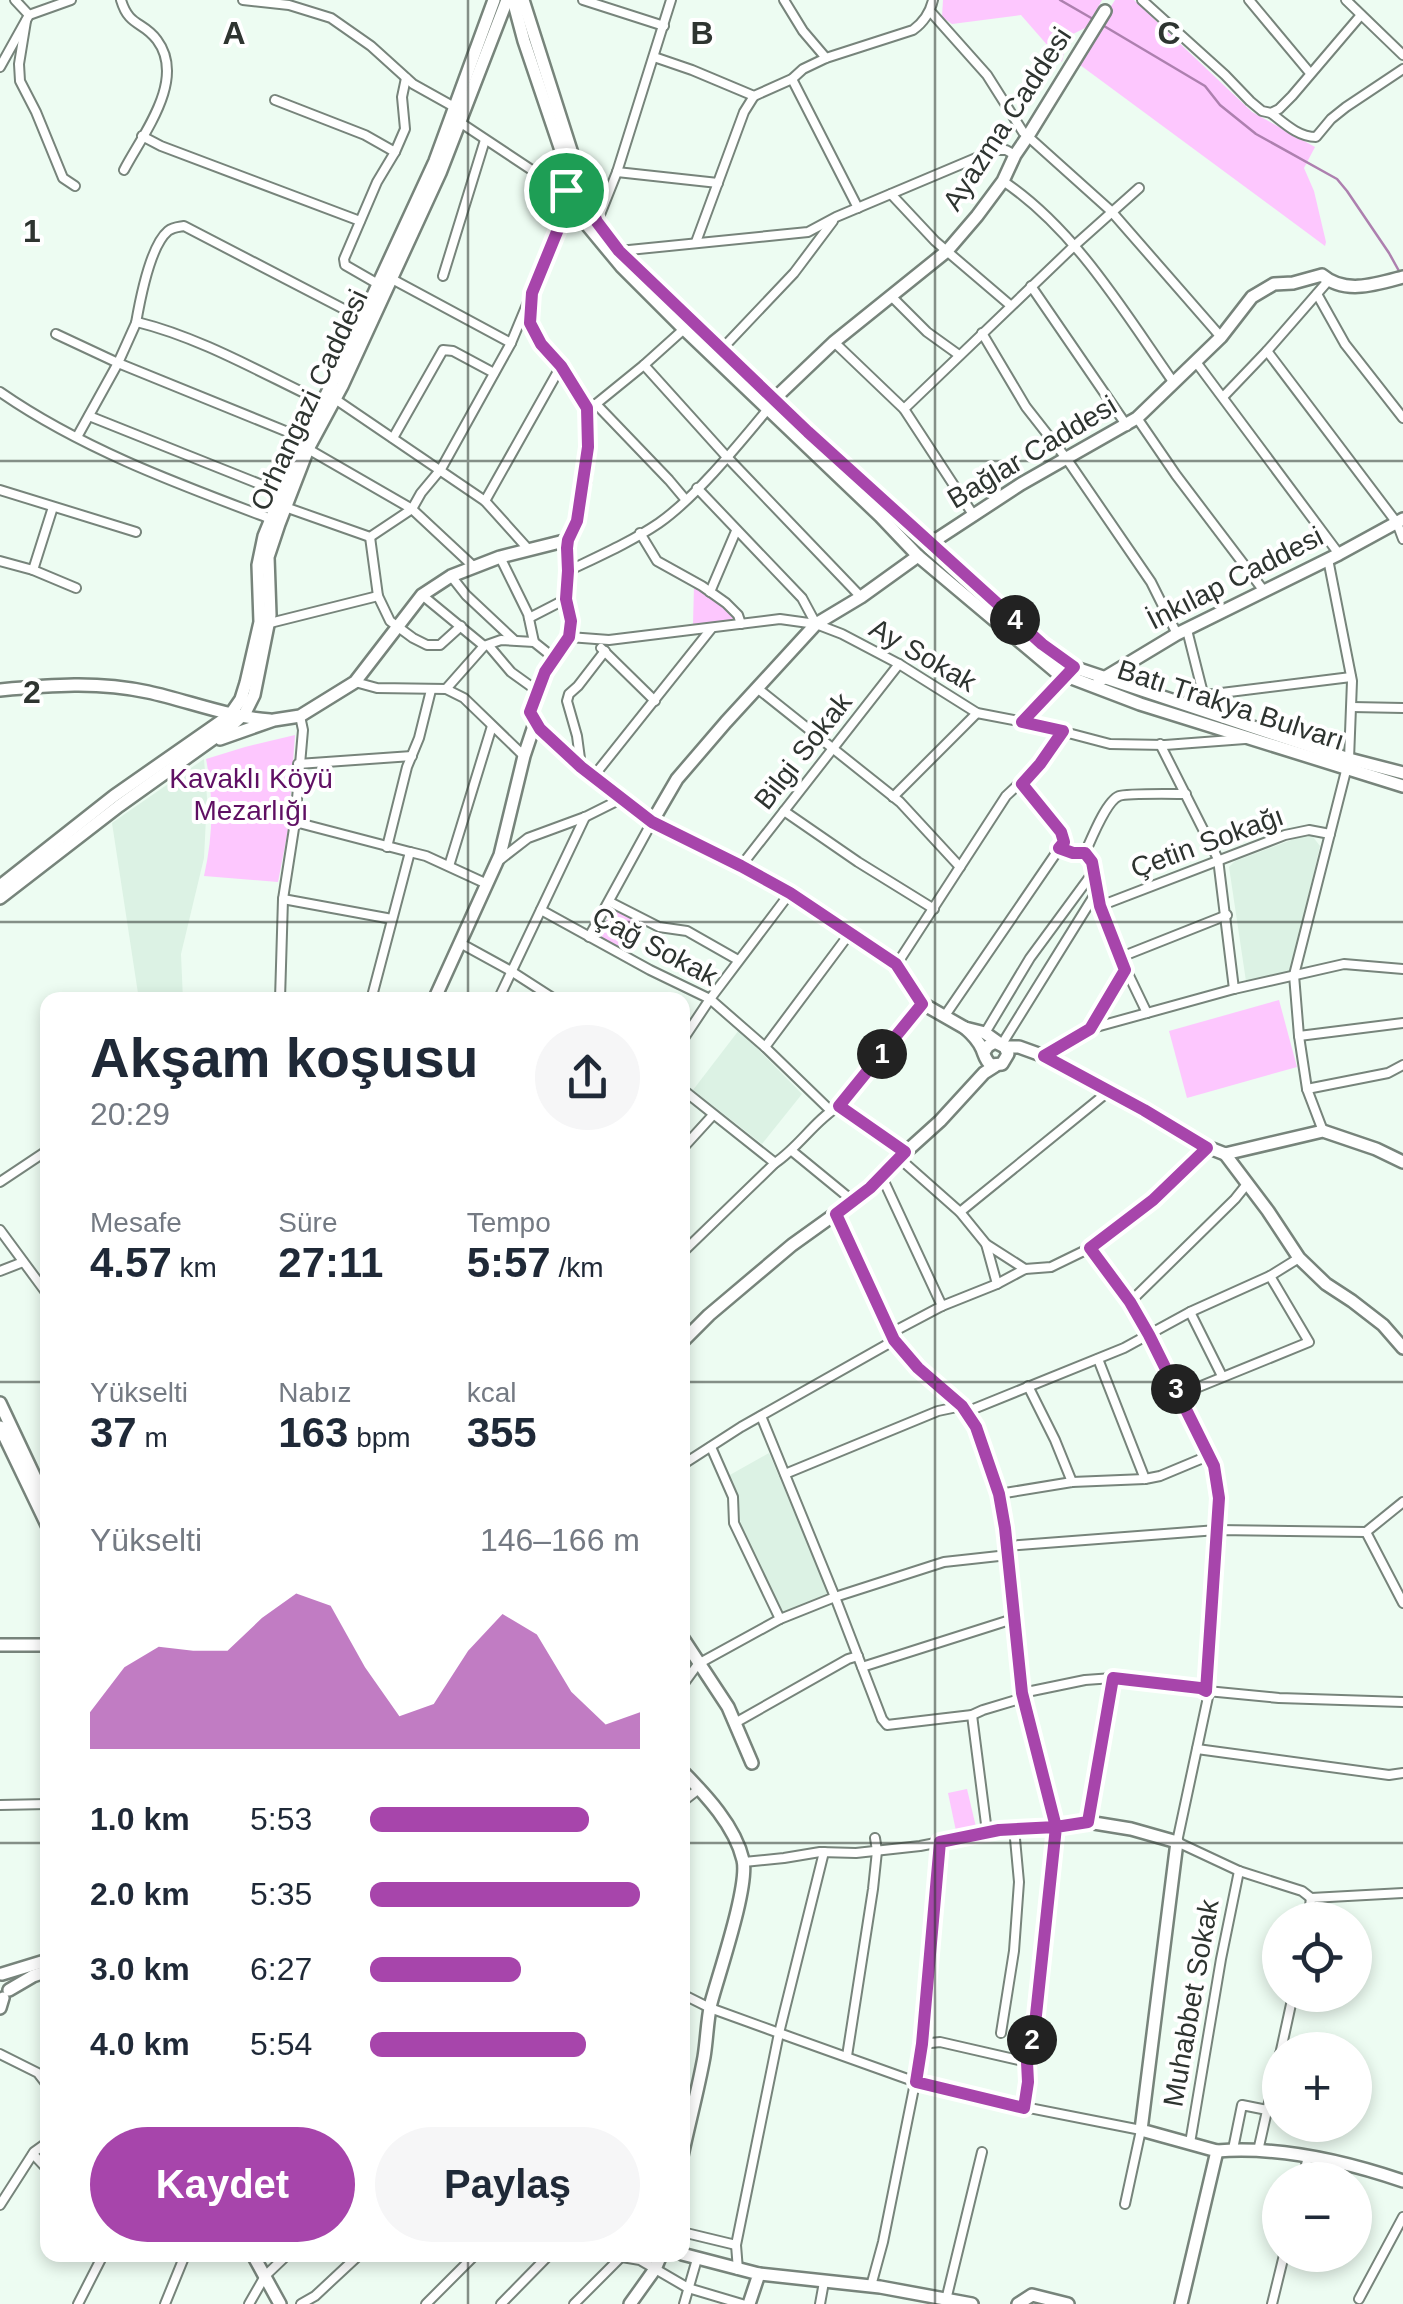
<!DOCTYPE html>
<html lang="tr">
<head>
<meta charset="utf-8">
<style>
	body { margin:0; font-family:Arial,sans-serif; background:#f6f6f7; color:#1f2937; height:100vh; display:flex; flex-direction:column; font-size:38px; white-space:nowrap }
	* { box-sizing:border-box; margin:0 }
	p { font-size:32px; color:#747a83 }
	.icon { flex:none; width:55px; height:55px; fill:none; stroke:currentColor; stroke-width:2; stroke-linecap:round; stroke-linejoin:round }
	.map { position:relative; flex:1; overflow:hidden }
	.panel { position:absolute; left:40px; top:992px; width:650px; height:1270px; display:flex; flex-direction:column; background:#fff; border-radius:20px; box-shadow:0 5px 15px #0003 }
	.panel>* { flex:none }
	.buttons { position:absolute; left:1262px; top:1902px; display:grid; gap:20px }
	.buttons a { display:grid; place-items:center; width:110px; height:110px; border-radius:50%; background:#fff; box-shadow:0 5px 15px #0003; font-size:50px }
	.pin { position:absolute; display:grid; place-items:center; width:85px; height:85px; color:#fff; margin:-42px; border:5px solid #fff; border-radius:50%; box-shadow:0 2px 10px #0007 }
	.km { position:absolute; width:50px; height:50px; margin:-25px; border-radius:50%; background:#222; color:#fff; font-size:28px; line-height:50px; text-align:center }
	.round { display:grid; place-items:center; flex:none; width:105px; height:105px; border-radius:52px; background:#f6f6f7 }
	.headline { display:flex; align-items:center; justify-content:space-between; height:170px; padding:0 50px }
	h1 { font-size:55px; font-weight:800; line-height:75px }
	.metrics { display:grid; grid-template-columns:repeat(3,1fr); gap:15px; height:170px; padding:10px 50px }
	.metrics div { display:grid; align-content:center }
	.metrics b { font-size:42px; font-weight:800 }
	.metrics small { font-size:28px; font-weight:400 }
	.metrics p { font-size:28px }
	.chart { height:280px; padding:20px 50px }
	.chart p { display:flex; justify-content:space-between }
	.chart svg { width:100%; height:180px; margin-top:10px; fill:#a745ab; opacity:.7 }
	.cta { display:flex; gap:20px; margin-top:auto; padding:20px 50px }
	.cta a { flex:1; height:115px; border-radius:60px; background:#a745ab; color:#fff; font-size:40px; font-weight:800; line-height:115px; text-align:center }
	.cta a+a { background:#f6f6f7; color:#1f2937 }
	ul { padding:0 50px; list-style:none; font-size:32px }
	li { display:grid; grid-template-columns:160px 120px 1fr; align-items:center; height:75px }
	li i { height:25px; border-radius:12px; background:#a745ab }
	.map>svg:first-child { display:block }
	.built { fill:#dcf2e4 }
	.green { fill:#fdc7fe }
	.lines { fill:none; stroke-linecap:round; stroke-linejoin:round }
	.stream { stroke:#ad80af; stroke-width:2.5 }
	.street-casing { stroke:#77847b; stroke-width:12 }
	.secondary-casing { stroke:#77847b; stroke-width:16 }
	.street { stroke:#fff; stroke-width:8 }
	.secondary { stroke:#fff; stroke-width:11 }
	.route-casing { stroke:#fff; stroke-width:20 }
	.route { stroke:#a745ab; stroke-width:12 }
	.grid { fill:none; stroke:#2e3430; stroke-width:2.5; stroke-opacity:0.55 }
	.labels { text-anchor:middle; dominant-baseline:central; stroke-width:8; stroke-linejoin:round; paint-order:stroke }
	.street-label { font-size:28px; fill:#2e3430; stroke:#fff }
	.park-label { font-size:28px; fill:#5f0f63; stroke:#fff }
	.grid-label { font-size:32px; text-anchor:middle; font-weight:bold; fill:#2e3430; stroke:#fff; stroke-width:8; stroke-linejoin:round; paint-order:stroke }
</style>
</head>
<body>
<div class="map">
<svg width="1403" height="2304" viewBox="0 0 1403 2304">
	<rect width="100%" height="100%" fill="#edfcf2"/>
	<g class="built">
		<path d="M204 759 207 798 204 858 181 954 183 1000H139L112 823Z"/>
		<path d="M1310 833 1320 846 1290 975 1247 988 1229 867 1235 861Z"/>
		<path d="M739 1030 802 1094 762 1144 693 1090Z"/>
		<path d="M769 1453 830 1596 783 1617 741 1532 739 1507 728 1479V1476Z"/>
	</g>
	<g class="green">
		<path d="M943 0H1102L1087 27 1067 37 1062 62 1021 15 952 24 942 17Z"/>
		<path d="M1115 0H1134L1252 112 1315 147 1304 168 1314 191 1326 242 1325 246 1076 62Z"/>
		<path d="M694 586 712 596 736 621 693 624Z"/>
		<path d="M295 735 288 830 278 882 204 876C213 837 214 798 206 759L245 747Z"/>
		<path d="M613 908 637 921 621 950 603 939 600 933Z"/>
		<path d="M1279 1000 1297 1067 1187 1098 1169 1031Z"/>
		<path d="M967 1789 976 1827 956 1831 948 1793Z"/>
	</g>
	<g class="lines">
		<g class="stream">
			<path d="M1060 0 1093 19"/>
			<path d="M1104 26 1205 86 1220 105 1256 134 1337 179 1347 191 1389 253 1399 271"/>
		</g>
		<defs>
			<g id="street">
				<path d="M15 0 29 15"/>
				<path d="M121 0C129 27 143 21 157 40 187 80 142 135 124 170"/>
				<path d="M243 0 289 5 331 18 371 46 413 84 456 108"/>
				<path d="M583 0 664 26"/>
				<path d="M784 0 803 31 826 58"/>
				<path d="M1142 0 1225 75 1250 101 1262 111 1271 113 1279 109 1292 96 1361 15"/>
				<path d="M1249 0 1310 73"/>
				<path d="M1346 0 1403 55"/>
				<path d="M930 11 987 75 1023 132 1111 211 1221 337"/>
				<path d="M26 21 19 64 20 81 36 112 63 178 75 186"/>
				<path d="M654 57 692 70 754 96 792 79 803 69 826 58 913 30C924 22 930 13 933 0"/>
				<path d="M0 67 29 15 71 0"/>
				<path d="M792 79 858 208"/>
				<path d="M275 100 365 135 395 152"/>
				<path d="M1271 113C1284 123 1298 137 1316 137L1331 119 1346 107 1403 69"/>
				<path d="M461 123 565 192"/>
				<path d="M142 136 161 146 360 221"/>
				<path d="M617 172 718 183"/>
				<path d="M1003 181C1076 230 1124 312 1174 383"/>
				<path d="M891 194 935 241 1010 305"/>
				<path d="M597 222 617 172 671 0"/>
				<path d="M696 242 744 112 754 96"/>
				<path d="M619 251 808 232 836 217 995 150H1006L1015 155"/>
				<path d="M443 276 485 140"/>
				<path d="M392 279 511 343"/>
				<path d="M378 284 345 265 344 259 377 182 395 152 405 129 402 97 406 78"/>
				<path d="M1031 286 1127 426"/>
				<path d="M1317 294 1345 344 1403 418"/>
				<path d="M892 297 927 332 959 355"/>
				<path d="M136 323C140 300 150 246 168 231 173 227 178 227 184 226L363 319"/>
				<path d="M982 333 1026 407 1066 458 1151 582 1177 634"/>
				<path d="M56 334 118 363 77 437"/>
				<path d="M834 342 904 409 974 516"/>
				<path d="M721 350 794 273 833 221"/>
				<path d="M1267 351 1397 523 1403 539"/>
				<path d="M1196 362 1339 554"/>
				<path d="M644 365 726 456 861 597"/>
				<path d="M0 392C82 449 178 484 271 519"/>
				<path d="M1223 397 1267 351 1328 281"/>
				<path d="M335 399 485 501 529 550"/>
				<path d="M596 404 669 480 685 499"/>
				<path d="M596 404 644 365 684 329"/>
				<path d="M904 409 1074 246 1139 188"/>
				<path d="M89 416 282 493"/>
				<path d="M1137 418 1176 475 1264 591"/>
				<path d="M393 438 443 350 453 351 494 373"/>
				<path d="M305 439 118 363 136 323 137 322C202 338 263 374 323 402"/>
				<path d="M308 449 412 509 473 566"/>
				<path d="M697 488 802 598 816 624"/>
				<path d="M0 490 136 532"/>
				<path d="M485 501 561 366"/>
				<path d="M285 507 370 537 412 509 421 493 441 469 511 343 528 302"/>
				<path d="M640 533 657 561 702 586 726 603 738 615 741 624"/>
				<path d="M370 537 378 596 390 621 413 638 427 645H440L461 626"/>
				<path d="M500 557 528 614 534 642"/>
				<path d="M0 561 33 570 76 588"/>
				<path d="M33 570 53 507"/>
				<path d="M568 571C599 556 631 542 659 523 696 497 739 444 768 409"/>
				<path d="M451 576 466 595 514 640"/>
				<path d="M710 592 736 531"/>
				<path d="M422 595 484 646"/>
				<path d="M529 618 566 599"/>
				<path d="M270 623 378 596"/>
				<path d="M1187 630 1208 713"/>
				<path d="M569 637 609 640 780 619 816 624 842 634 899 664 977 713 1034 724 1110 744 1165 745 1245 739"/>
				<path d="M489 646 511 672 536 690"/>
				<path d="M601 648 655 701"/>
				<path d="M355 682 377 688 446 689 484 646 501 640 534 642 554 658"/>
				<path d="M757 688 900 802 960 867"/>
				<path d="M446 689 464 698 524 756"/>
				<path d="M1205 695 1351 677"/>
				<path d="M1352 707 1403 708"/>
				<path d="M1021 722 1067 674"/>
				<path d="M1160 744 1218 859 1234 989"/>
				<path d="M298 764 412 756"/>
				<path d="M581 766 577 736 567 701 569 694 578 686 605 651"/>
				<path d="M593 777 711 629"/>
				<path d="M893 797 977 713"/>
				<path d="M784 811 858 862 934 909"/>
				<path d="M295 822 410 852 371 1000"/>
				<path d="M387 847 407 767 419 738 431 690"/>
				<path d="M1059 848 1073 853H1085L1092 862 1097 891 1109 934 1147 1013"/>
				<path d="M410 852 426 856 487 884"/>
				<path d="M1085 853C1091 840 1106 801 1119 796 1127 793 1174 794 1186 794"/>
				<path d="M501 859 528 838 585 817 621 799"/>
				<path d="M449 866 492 726"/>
				<path d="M741 866 899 664"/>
				<path d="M283 899 392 919"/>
				<path d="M610 902 659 927 687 931 738 960"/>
				<path d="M1100 906 1285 835 1309 830 1330 834"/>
				<path d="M541 910 650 970 710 999 765 1047 831 1111"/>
				<path d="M589 937 652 822"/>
				<path d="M460 943 511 971 556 1000"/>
				<path d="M1121 957 1227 915"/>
				<path d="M897 964 1006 796 1039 765 1063 731"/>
				<path d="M183 998 240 1000"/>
				<path d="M280 999 283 899 295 822 303 730 300 716"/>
				<path d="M278 1000H306"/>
				<path d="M498 1000 585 817"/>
				<path d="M944 1017 1063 843 1064 838 1061 832 1021 783"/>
				<path d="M1089 1029 1125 970"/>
				<path d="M985 1033 1030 958 1094 871"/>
				<path d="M1299 1036 1403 1023"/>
				<path d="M682 1041 710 999 790 893"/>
				<path d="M1002 1044 1097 891"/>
				<path d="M765 1047 850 933"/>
				<path d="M1044 1056 1089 1029 1234 989 1344 964 1403 969"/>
				<path d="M682 1089 775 1163"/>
				<path d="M1307 1089 1388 1073 1403 1065"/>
				<path d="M839 1106 905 1152"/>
				<path d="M1323 1131 1307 1089 1299 1036 1294 975 1349 759 1352 681 1328 559"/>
				<path d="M682 1149 713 1115"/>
				<path d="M792 1151 853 1201"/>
				<path d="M899 1158 960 1212 986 1244 997 1284"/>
				<path d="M882 1177 942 1306"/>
				<path d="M0 1182 48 1150"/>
				<path d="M960 1212 1109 1091"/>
				<path d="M0 1230 48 1295"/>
				<path d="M986 1244 1025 1269"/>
				<path d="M1090 1248 1130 1302 1149 1335 1213 1466 1219 1498 1207 1691 1279 1698 1403 1702"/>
				<path d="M682 1253 775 1163C799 1147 815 1120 839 1106L923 1004"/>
				<path d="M0 1271 23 1262"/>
				<path d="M1130 1302 1235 1199 1247 1184"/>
				<path d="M1190 1312 1222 1376"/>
				<path d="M891 1333 942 1306 997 1284 1025 1269 1051 1267 1090 1248 1153 1200 1207 1147"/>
				<path d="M1098 1359 1145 1479"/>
				<path d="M1028 1386 1055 1440 1072 1482"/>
				<path d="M1179 1395 1309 1342 1270 1276"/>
				<path d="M966 1412 1124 1348 1190 1312 1270 1276 1299 1258"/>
				<path d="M761 1416 835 1597 882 1719 887 1725 972 1715 983 1710 1023 1698"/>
				<path d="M711 1447 733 1497 734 1523 780 1619"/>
				<path d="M682 1465 741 1427 895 1340"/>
				<path d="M785 1474 938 1411 962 1406"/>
				<path d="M999 1494 1072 1482 1145 1479 1160 1476 1208 1456"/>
				<path d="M1403 1502 1366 1532 1403 1603"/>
				<path d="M1007 1546 1217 1530 1366 1532"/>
				<path d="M862 1667 1013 1619"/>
				<path d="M682 1686 698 1664 780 1619 835 1597 944 1562 1008 1555"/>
				<path d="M1022 1693 1085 1680 1113 1678 1200 1688 1207 1691 1208 1697 1177 1842 1239 1871 1302 1891 1311 1898"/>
				<path d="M972 1715 987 1832"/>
				<path d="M735 1723 848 1659 858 1656"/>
				<path d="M1197 1749 1389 1775 1403 1773"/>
				<path d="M682 1802 700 1788"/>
				<path d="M0 1805 48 1804"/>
				<path d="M1088 1822 1113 1678"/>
				<path d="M824 1852 779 2033 916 2082 1014 2105 1141 2130 1125 2204"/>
				<path d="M744 1862 784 1858 820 1852 856 1853 920 1846 1014 1828 1056 1827 1036 2015 1027 2062 1028 2082 1024 2107"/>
				<path d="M1311 1898 1403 1893"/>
				<path d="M1308 1920 1311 1898"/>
				<path d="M682 1994 710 2008 779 2033 736 2245 738 2270"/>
				<path d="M1001 2033 1014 1951 1019 1882 1014 1828"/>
				<path d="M922 2044 940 2042 1027 2062"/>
				<path d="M1281 2050 1293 1995"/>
				<path d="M0 2054 38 2073 48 2086"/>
				<path d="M847 2056 873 1889 877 1851 875 1838"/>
				<path d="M1190 2143 1221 1959 1239 1871"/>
				<path d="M1233 2149 1242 2105 1267 2110"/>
				<path d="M1258 2151 1280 2053"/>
				<path d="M33 2154 48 2170"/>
				<path d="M1302 2180 1308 2157"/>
				<path d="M0 2205 34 2152 48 2142"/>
				<path d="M682 2232 736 2245"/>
				<path d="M610 2255 640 2260 688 2288 742 2304"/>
				<path d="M871 2286 883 2242 920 2058 940 1842"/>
				<path d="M1359 2299 1403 2217"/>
				<path d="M946 2300 982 2152"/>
				<path d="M78 2304 103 2255"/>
				<path d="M165 2304 185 2255"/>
				<path d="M249 2304 265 2276 287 2255"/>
				<path d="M301 2304 315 2296 359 2255"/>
				<path d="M426 2304 475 2255"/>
				<path d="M501 2304 549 2255"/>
				<path d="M574 2304 620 2258"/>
				<path d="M684 2304 697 2259"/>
				<path d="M820 2304 824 2282"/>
				<path d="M1272 2304 1284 2255"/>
			</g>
			<g id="secondary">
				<path d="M513 0 524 41 569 174 561 222 532 293 530 323 541 344 561 366 587 408 588 417 585 478 577 521 568 540 567 548 568 571 566 599 571 621 569 637 545 672 530 712 540 729 581 767 652 822 741 866 790 893 897 964 923 1004 965 1028 985 1033 999 1043"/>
				<path d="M523 0 583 188"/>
				<path d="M585 191C591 215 604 231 619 251L808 432 1042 644 1070 666 1349 759 1403 773"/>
				<path d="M575 205 582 219 621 266 684 329 880 516 918 556 1056 672 1140 704 1403 786"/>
				<path d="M772 401 834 342 947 251 977 216 1003 181 1015 155 1028 136 1105 11"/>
				<path d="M928 541 931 543 1021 484 1137 418 1221 337 1252 297 1274 284 1293 283 1322 275C1345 295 1377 284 1403 277"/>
				<path d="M1099 681 1177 634 1339 554 1403 519"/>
				<path d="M0 690C52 685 97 681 148 692 189 701 228 717 270 720"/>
				<path d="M220 739 274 720 300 716 355 682 422 595 451 576 500 557 568 540"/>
				<path d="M652 822 677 779 726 722 816 624 861 597 918 556"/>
				<path d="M0 886 114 796 230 715 241 699 246 683 260 622 258 565 264 536 299 451 345 356 435 161 494 0"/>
				<path d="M0 898 119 806 231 726 245 713 254 695 270 615 268 557 279 524 308 449 342 386 440 173 507 0"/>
				<path d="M434 1000 500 855 524 756 535 723"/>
				<path d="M965 1028C972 1034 978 1040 982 1049 985 1056 985 1060 991 1065L1002 1064 1008 1054 1005 1047 995 1042 988 1046 984 1052"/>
				<path d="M1005 1047H1019L1044 1056 1144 1109 1207 1147 1225 1154 1323 1131 1376 1149 1403 1162"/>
				<path d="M1225 1154 1268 1211 1299 1258 1326 1284 1352 1301 1383 1325 1403 1348"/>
				<path d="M836 1213 895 1340 918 1368 962 1406 977 1427 999 1494 1005 1528 1022 1693 1056 1827 1088 1822 1131 1829 1177 1842 1141 2130 1217 2151 1181 2304"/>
				<path d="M682 1342 709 1315 792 1245 870 1189 899 1158 940 1121 984 1073 995 1066"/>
				<path d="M0 1403 48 1505"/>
				<path d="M0 1427 48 1527"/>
				<path d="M682 1637 728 1707 752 1763"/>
				<path d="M0 1645H48"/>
				<path d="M682 1771C706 1795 735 1826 743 1860 749 1886 719 1973 711 2003 707 2021 707 2039 704 2057 698 2090 689 2123 682 2156"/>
				<path d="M2 1974 48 1960"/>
				<path d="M9 1990 33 1976 48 1971"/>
				<path d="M0 2008 3 1998"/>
				<path d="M1217 2151C1279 2146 1344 2161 1403 2181"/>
				<path d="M682 2254 759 2274 749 2304"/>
				<path d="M253 2255 280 2304"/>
				<path d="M759 2274 880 2287 972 2304"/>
				<path d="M630 2304 655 2269 661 2255"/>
				<path d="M1018 2304 1032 2295 1068 2304"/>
			</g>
		</defs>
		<use href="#street" class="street-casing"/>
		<use href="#secondary" class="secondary-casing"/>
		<use href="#street" class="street"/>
		<use href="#secondary" class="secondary"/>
	</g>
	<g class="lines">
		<defs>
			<path id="route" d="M566 190 561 222 532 293 530 323 541 344 561 366 587 408 588 447 577 521 568 540 567 548 568 571 566 599 571 621 569 637 545 672 530 712 540 729 581 767 652 822 741 866 790 893 896 964 922 1004 839 1106 905 1152 870 1188 836 1214 894 1340 918 1368 962 1406 976 1427 999 1494 1005 1528 1022 1693 1056 1827 1036 2015 1027 2062 1028 2082 1024 2108 916 2082 922 2044 940 1842 999 1830 1056 1827 1088 1822 1113 1678 1200 1688 1206 1691 1219 1498 1214 1466 1149 1335 1130 1302 1090 1248 1153 1200 1207 1148 1144 1110 1044 1056 1090 1029 1125 970 1100 906 1092 862 1085 853H1073L1059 848 1064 842 1061 832 1022 784 1040 764 1063 731 1022 722 1074 667 1042 644 808 432 619 251 597 222 583 188 574 184 566 190"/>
		</defs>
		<use href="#route" class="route-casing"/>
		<use href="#route" class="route"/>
	</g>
	<path class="grid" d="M468 0V1000M935 0V2304M0 461H1403M0 922H1403M0 1382H48M682 1382H1403M0 1843H48M682 1843H1403M468 2255V2304"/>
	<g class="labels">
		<g class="street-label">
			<text transform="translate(1007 119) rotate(-57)">Ayazma Caddesi</text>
			<text transform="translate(309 400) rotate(-65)">Orhangazi Caddesi</text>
			<text transform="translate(1032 452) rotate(-31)">Bağlar Caddesi</text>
			<text transform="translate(1235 578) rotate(-27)">İnkılap Caddesi</text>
			<text transform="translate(923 655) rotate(30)">Ay Sokak</text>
			<text transform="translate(1231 705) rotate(18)">Batı Trakya Bulvarı</text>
			<text transform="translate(803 751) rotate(-52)">Bilgi Sokak</text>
			<text transform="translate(1207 842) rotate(-20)">Çetin Sokağı</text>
			<text transform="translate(655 946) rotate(28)">Çağ Sokak</text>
			<text transform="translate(1191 2003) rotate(-80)">Muhabbet Sokak</text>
		</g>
		<g class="park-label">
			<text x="251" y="778">Kavaklı Köyü<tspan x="251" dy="32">Mezarlığı</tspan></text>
		</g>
	</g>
	<g class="grid-label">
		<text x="234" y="44">A</text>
		<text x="702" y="44">B</text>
		<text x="1169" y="44">C</text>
		<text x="32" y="242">1</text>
		<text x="32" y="703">2</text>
	</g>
</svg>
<div class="buttons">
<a><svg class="icon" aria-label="locate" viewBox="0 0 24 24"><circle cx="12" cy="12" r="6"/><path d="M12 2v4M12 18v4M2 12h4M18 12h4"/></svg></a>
<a>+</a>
<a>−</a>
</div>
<div class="pin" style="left:566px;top:190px;background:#1e9e55"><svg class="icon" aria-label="arrive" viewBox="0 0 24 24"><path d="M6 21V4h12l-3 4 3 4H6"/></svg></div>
<b class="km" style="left:882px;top:1054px">1</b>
<b class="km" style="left:1032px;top:2040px">2</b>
<b class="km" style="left:1176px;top:1389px">3</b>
<b class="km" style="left:1015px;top:620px">4</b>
<section class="panel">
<div class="headline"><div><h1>Akşam koşusu</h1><p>20:29</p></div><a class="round"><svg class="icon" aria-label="share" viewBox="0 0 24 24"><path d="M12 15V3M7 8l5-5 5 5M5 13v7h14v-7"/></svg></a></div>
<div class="metrics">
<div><p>Mesafe</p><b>4.57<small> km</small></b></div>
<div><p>Süre</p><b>27:11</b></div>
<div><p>Tempo</p><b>5:57<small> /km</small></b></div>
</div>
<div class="metrics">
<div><p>Yükselti</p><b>37<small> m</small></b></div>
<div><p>Nabız</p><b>163<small> bpm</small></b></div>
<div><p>kcal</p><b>355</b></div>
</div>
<div class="chart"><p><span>Yükselti</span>146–166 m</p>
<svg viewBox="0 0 160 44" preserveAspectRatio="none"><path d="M0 44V35L10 24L20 19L30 20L40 20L50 12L60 6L70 9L80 24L90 36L100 33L110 20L120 11L130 16L140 30L150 38L160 35V44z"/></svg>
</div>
<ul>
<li><b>1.0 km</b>5:53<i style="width:81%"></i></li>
<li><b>2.0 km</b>5:35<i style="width:100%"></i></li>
<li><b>3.0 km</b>6:27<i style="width:56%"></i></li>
<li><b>4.0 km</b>5:54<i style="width:80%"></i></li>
</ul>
<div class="cta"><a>Kaydet</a><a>Paylaş</a></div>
</section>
</div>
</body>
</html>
